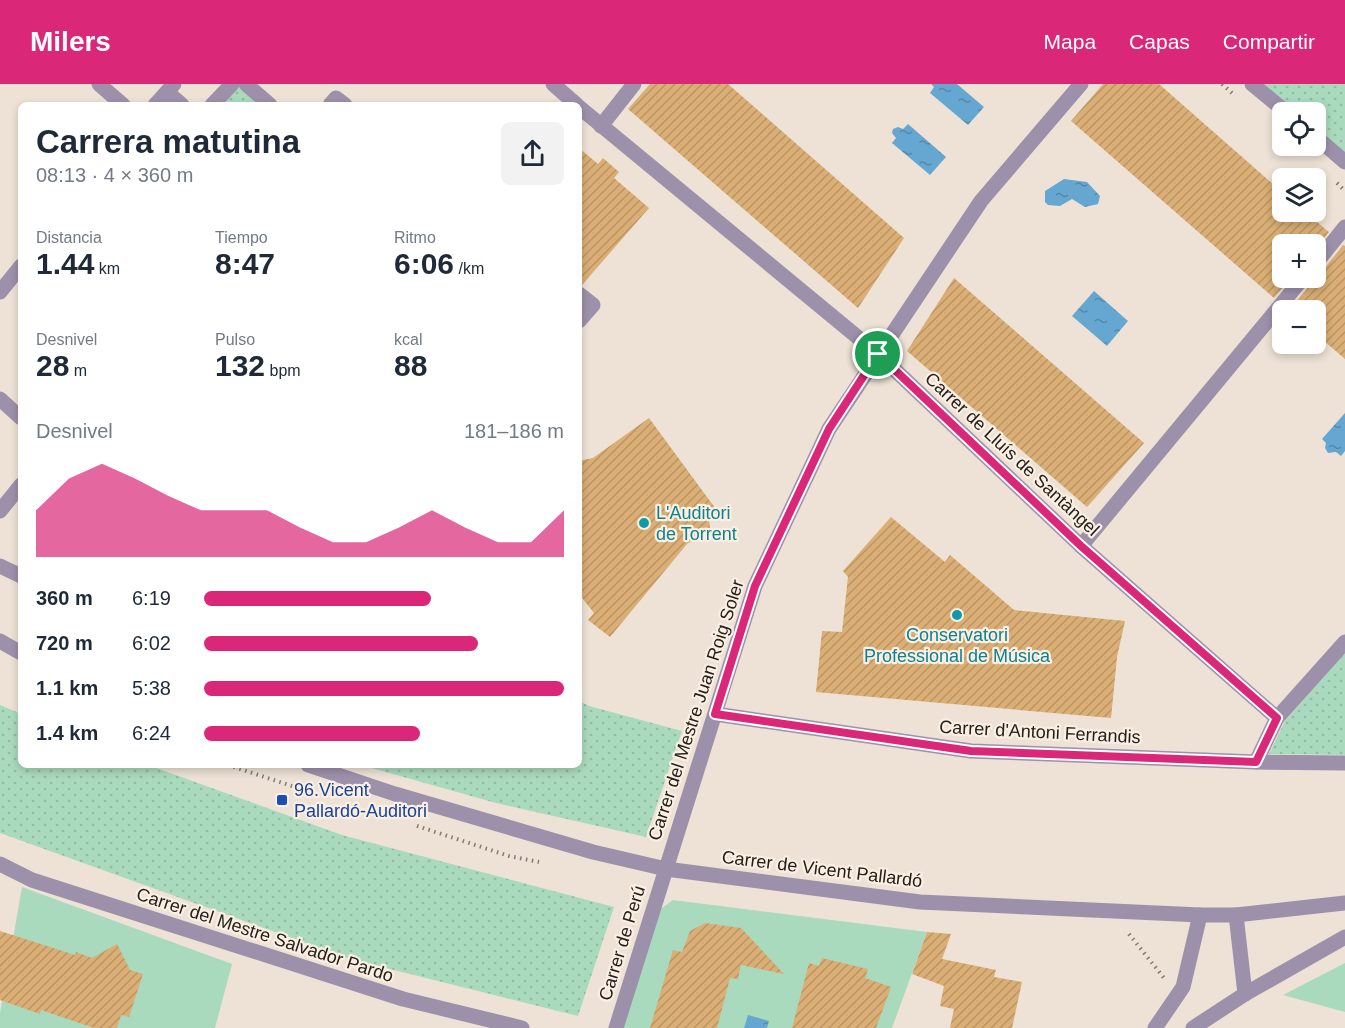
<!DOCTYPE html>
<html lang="es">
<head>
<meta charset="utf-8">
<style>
	body { margin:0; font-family:Arial,sans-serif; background:#f2f2f3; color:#1f2937; height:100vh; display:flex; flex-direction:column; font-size:22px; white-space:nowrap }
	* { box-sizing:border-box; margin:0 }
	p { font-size:20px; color:#747a83 }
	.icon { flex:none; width:33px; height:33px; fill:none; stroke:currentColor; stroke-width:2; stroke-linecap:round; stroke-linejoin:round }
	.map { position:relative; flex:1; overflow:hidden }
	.panel { position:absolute; left:18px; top:18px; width:564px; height:666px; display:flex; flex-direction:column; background:#fff; border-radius:9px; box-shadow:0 3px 9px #0003 }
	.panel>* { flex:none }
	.fabs { position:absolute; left:1272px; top:18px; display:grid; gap:12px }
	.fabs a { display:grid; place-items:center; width:54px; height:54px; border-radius:9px; background:#fff; box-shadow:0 3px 9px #0003; font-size:30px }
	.pin { position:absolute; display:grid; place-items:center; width:51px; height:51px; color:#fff; margin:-26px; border:3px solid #fff; border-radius:50%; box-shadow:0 2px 6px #0007 }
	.round { display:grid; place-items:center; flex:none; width:63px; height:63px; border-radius:9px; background:#f2f2f3 }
	.headline { display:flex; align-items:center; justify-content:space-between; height:102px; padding:0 18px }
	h1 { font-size:33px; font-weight:600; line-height:45px }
	.metrics { display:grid; grid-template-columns:repeat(3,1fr); gap:9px; height:102px; padding:6px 18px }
	.metrics div { display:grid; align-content:center }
	.metrics b { font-size:30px; font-weight:600 }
	.metrics small { font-size:16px; font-weight:400 }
	.metrics p { font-size:16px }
	.chart { height:168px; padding:12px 18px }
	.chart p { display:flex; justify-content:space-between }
	.chart svg { width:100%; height:108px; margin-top:6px; fill:#db2777; opacity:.7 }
	ul { padding:0 18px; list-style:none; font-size:20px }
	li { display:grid; grid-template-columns:96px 72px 1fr; align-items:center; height:45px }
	li i { height:15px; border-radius:8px; background:#db2777 }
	header { display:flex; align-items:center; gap:36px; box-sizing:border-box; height:84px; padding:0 30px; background:#db2777; color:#fff }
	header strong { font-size:28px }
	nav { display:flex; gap:33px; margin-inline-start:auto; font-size:21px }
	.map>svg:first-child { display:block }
	.park { fill:url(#park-dots) }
	.garden { fill:#aadabd }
	.water { fill:url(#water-ripples) }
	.building { fill:url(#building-hatch) }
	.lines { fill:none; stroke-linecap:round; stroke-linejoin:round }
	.path { stroke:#837c73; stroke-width:4; stroke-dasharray:1.5 4.5; stroke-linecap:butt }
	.minor { stroke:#9d90ab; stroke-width:15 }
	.route-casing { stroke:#fff; stroke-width:12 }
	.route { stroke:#db2777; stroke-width:8 }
	.culture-dot { fill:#0f9aa8; stroke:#faefe2; stroke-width:2 }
	.transit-dot { fill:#1a4fb4; stroke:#faefe2; stroke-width:2 }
	.labels { text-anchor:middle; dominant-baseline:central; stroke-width:4.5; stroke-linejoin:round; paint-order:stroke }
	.street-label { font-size:18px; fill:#24201b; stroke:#faefe2 }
	.culture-label { font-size:18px; fill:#0d838f; stroke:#faefe2; text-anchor:start }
	.transit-label { font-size:18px; fill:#164399; stroke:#faefe2; text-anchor:start }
</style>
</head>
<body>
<header>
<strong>Milers</strong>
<nav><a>Mapa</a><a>Capas</a><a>Compartir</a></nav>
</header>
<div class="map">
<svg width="1345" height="944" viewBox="0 0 1345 944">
	<defs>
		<pattern id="park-dots" width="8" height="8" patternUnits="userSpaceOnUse" patternTransform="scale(1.5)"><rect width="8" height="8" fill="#aadabd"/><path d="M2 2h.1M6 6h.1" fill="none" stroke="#92bba2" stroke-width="1.8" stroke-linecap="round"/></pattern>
		<pattern id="water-ripples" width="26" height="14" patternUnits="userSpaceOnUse" patternTransform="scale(1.5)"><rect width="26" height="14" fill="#66a7d1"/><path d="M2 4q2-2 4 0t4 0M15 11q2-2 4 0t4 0" fill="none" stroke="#5488a9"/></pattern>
		<pattern id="building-hatch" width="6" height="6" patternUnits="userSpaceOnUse" patternTransform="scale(1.5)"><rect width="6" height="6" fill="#daae74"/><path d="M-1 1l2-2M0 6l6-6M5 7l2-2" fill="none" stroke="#bb9564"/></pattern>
	</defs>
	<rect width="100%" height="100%" fill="#ede2d5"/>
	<g class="park">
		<path d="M240 0 264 21H222Z"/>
		<path d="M1259 0H1345V69L1316 45V28H1294Z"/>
		<path d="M1345 568V671L1269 670 1285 637Z"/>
		<path d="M579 617 589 622 682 647 646 753 496 719 361 681H579Z"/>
		<path d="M0 621 21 630V681H148L342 751 614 823 578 932 350 875 0 749Z"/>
	</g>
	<g class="garden">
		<path d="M22 803 232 880 215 944H0V929Z"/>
		<path d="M673 816 927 848 892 944H623L659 826Z"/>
		<path d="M1345 879V928L1283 911Z"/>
	</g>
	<g class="water">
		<path d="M931 0H957L984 23 968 41 930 9 934 3Z"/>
		<path d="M908 40 946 73 930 91 892 59 896 54 892 49 893 45 898 43 903 45Z"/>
		<path d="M1064 95 1087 98 1100 112 1098 120 1085 123 1072 115 1060 122 1048 121 1045 118V107Z"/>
		<path d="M1094 207 1128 237 1107 262 1072 232Z"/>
		<path d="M1345 329V367L1341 372 1336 368 1328 369 1325 364 1326 359 1322 355Z"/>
		<path d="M748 931 769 937 767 944H744Z"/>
	</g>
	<g class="building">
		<path d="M650 0H728L904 154 858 224 628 25Z"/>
		<path d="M1103 0H1159L1282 108V128H1305L1329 148 1316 164V160H1282V194H1291L1274 214 1071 37Z"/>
		<path d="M579 64 598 80 603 74 619 88 614 94 649 124 582 201 579 200Z"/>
		<path d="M1343 161 1345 162V275L1316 250V226H1289L1311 200 1312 194H1316V189L1324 185Z"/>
		<path d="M954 194 1144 359 1087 423 907 267Z"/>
		<path d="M649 334 718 428 709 435 710 444 687 460 610 553 588 536 594 529 579 510V377L593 374Z"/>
		<path d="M891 433 945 478 950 471 1014 526 1125 537 1117 573 1111 634 816 608 822 547 842 548 848 493 843 487Z"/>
		<path d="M705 839 741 844 784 890 741 881 738 895 730 894 717 944H650L673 866 682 868 690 847Z"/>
		<path d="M0 847 75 871 76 868 92 874 117 860 130 886 143 890 129 933 121 931 117 944H94L41 926 40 930 0 916Z"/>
		<path d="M927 848 951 850 942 875 996 886 994 893 1022 898 1012 944H950L954 925 940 922 944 902 912 890Z"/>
		<path d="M822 874 868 885 865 894 891 903 876 944H792L809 879 819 882Z"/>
	</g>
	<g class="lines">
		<g class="path">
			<path d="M1222 0 1232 9"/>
			<path d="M1337 99 1345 107"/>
			<path d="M228 681 304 706"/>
			<path d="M417 742 509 772 539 778"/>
			<path d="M1129 850 1164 894"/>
		</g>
		<g class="minor">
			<path d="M99 0 123 21"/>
			<path d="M246 0 270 21"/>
			<path d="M553 0 577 21"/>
			<path d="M1252 0 1286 28"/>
			<path d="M167 8 182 21"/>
			<path d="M155 21 174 0"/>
			<path d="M212 21 232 0"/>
			<path d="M330 21 336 14 345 21"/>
			<path d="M579 23 878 270 1081 462 1277 634"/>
			<path d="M601 42 634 0"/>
			<path d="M1316 53 1345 78"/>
			<path d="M1316 179 1345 143"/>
			<path d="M0 208 21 182"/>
			<path d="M579 210 593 221 579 237"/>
			<path d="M0 315 21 334"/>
			<path d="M0 427 21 401"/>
			<path d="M1081 462 1303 194"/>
			<path d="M0 482 21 492"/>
			<path d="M0 557 21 569"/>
			<path d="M715 630 971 667 1256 678 1277 634 1345 558"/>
			<path d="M1256 678 1345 679"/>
			<path d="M308 681 395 710 593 768 666 785 920 818 1200 831H1236L1345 819"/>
			<path d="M0 780 32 796 403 915 522 944"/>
			<path d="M1236 831 1245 910"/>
			<path d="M616 944 755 502 829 345 981 117 1081 0"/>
			<path d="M1155 944 1183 903 1200 831"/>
			<path d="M1193 944 1245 910 1345 853"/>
		</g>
	</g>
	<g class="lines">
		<defs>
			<path id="route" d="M878 270 1081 462 1277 634 1256 678 971 667 715 630 755 502 829 345Z"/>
		</defs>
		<use href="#route" class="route-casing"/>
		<use href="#route" class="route"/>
	</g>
	<g class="culture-dot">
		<circle cx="644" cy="439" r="6"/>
		<circle cx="957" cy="531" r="6"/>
	</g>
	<rect class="transit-dot" x="276" y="710" width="12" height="12" rx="3"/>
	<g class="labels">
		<g class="street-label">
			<text transform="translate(1012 370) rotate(43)">Carrer de Lluís de Santàngel</text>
			<text transform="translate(696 626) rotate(-72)">Carrer del Mestre Juan Roig Soler</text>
			<text transform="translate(1040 648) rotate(3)">Carrer d'Antoni Ferrandis</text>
			<text transform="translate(822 785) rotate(7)">Carrer de Vicent Pallardó</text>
			<text transform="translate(265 851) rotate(18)">Carrer del Mestre Salvador Pardo</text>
			<text transform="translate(622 859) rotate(-73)">Carrer de Perú</text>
		</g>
		<g class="culture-label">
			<text x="656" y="429">L'Auditori<tspan x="656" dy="21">de Torrent</tspan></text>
			<text x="957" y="551" text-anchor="middle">Conservatori<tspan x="957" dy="21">Professional de Música</tspan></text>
		</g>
		<g class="transit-label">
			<text x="294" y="706">96.Vicent<tspan x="294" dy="21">Pallardó-Auditori</tspan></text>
		</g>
	</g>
</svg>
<div class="fabs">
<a><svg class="icon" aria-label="locate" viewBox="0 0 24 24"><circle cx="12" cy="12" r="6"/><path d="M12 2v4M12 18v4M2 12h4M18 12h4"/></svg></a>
<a><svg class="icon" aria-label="layers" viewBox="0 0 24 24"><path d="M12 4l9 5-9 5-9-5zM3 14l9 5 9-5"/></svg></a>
<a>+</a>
<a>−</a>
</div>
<div class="pin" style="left:878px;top:270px;background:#1e9e55"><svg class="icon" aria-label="arrive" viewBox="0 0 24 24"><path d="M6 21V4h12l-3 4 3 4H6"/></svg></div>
<section class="panel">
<div class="headline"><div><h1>Carrera matutina</h1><p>08:13 · 4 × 360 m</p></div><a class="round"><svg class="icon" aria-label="share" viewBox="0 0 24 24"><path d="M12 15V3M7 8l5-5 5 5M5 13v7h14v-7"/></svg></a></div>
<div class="metrics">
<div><p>Distancia</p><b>1.44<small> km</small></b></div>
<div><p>Tiempo</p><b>8:47</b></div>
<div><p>Ritmo</p><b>6:06<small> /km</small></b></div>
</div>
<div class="metrics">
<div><p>Desnivel</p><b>28<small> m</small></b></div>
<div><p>Pulso</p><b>132<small> bpm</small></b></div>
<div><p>kcal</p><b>88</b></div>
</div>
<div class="chart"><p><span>Desnivel</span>181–186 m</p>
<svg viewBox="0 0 160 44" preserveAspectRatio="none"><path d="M0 44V25L10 12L20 6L30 12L40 19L50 25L60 25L70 25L80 32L90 38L100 38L110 32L120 25L130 32L140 38L150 38L160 25V44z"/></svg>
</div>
<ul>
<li><b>360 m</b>6:19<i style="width:63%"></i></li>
<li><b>720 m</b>6:02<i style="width:76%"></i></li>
<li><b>1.1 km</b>5:38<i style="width:100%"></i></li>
<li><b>1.4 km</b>6:24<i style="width:60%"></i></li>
</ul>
</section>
</div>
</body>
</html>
